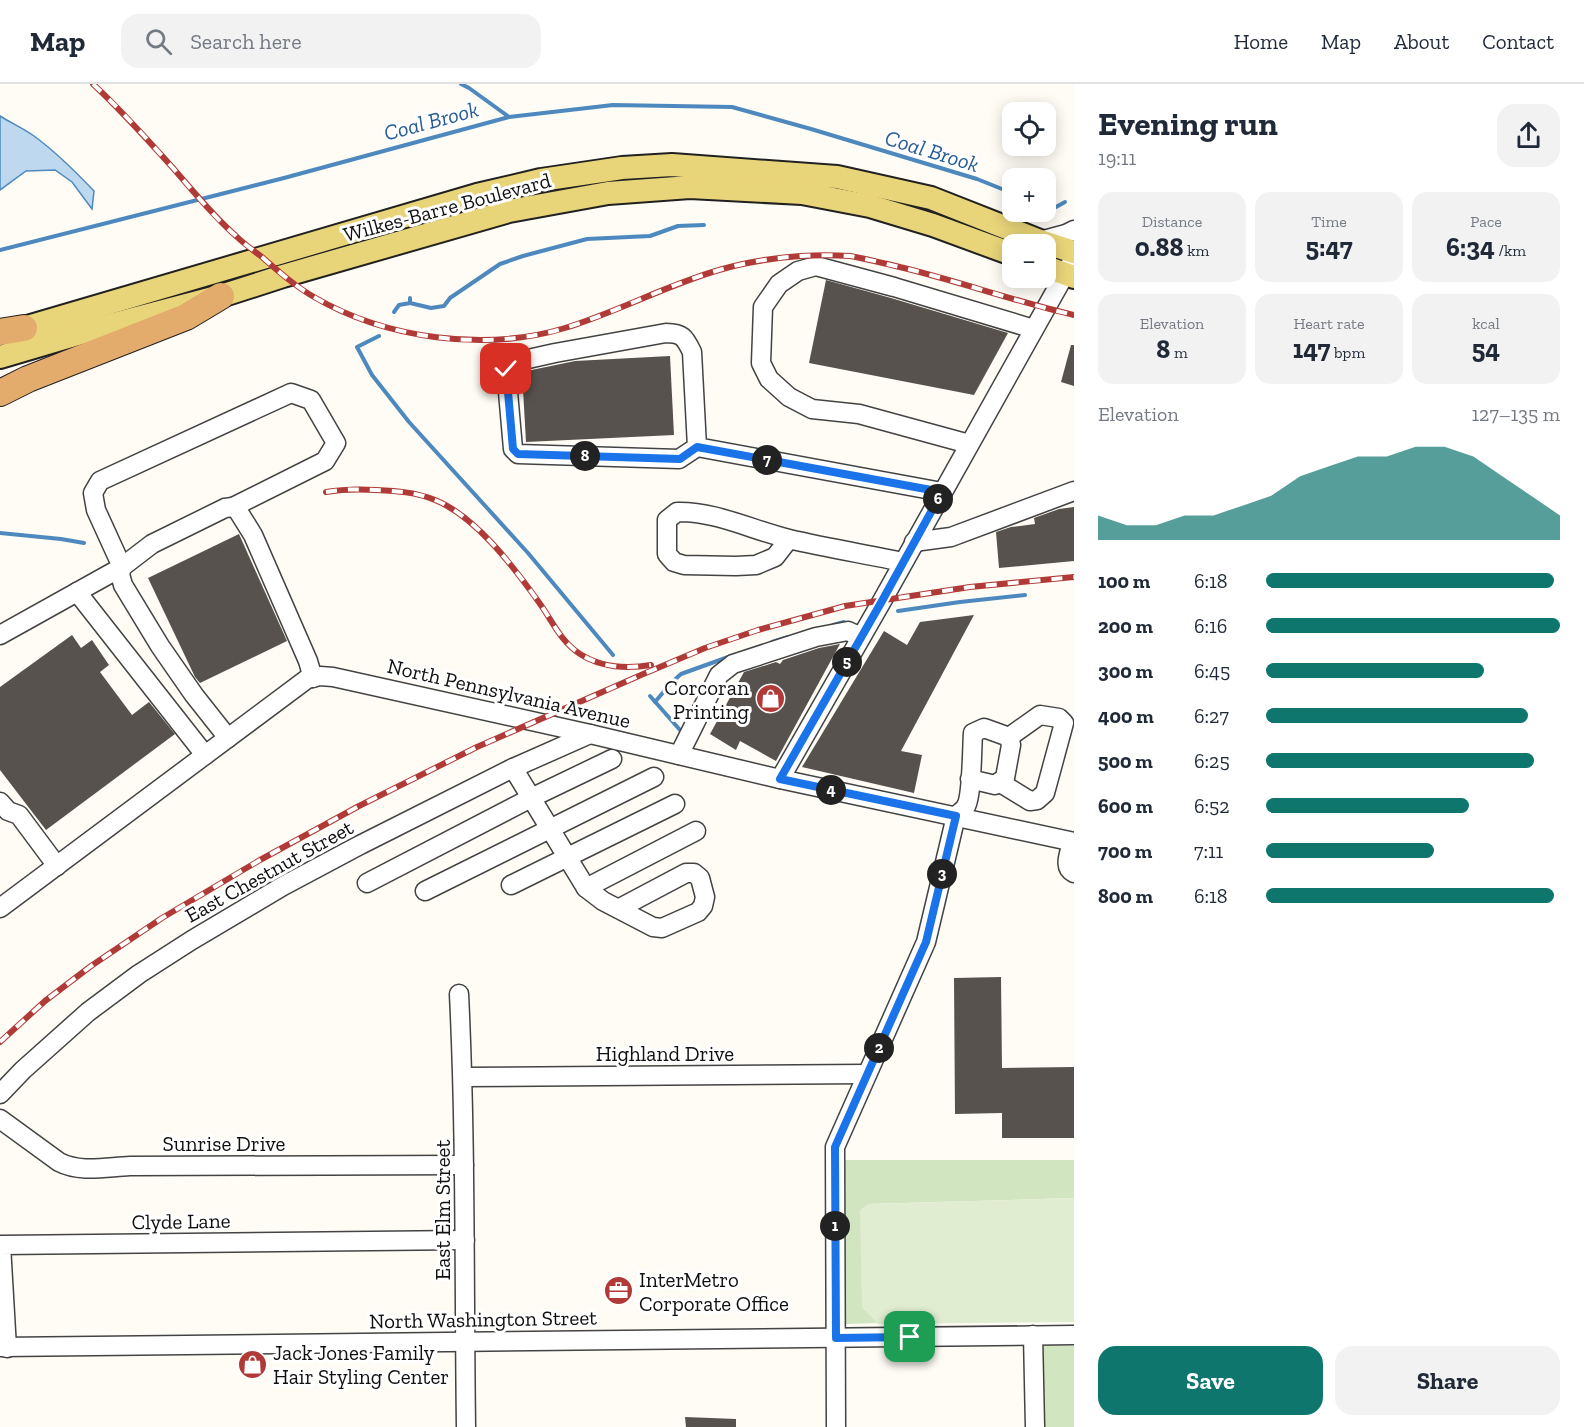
<!DOCTYPE html>
<html lang="en">
<head>
<meta charset="utf-8">
<style>
	body { margin:0; font-family:"Zilla Slab",serif; background:#f2f2f3; color:#1f2937; height:100vh; display:flex; flex-direction:column; font-size:22px; white-space:nowrap }
	* { box-sizing:border-box; margin:0 }
	p { font-size:20px; color:#747a83 }
	.icon { flex:none; width:33px; height:33px; fill:none; stroke:currentColor; stroke-width:2; stroke-linecap:round; stroke-linejoin:round }
	.map { position:relative; flex:1; overflow:hidden }
	.panel { display:flex; flex-direction:column; background:#fff; width:510px }
	.panel>* { flex:none }
	.buttons { position:absolute; left:1002px; top:18px; display:grid; gap:12px }
	.buttons a { display:grid; place-items:center; width:54px; height:54px; border-radius:12px; background:#fff; box-shadow:0 3px 15px #0003; font-size:30px }
	.pin { position:absolute; display:grid; place-items:center; width:51px; height:51px; color:#fff; margin:-26px; border-radius:12px; box-shadow:0 3px 9px #0006 }
	.km { position:absolute; width:30px; height:30px; margin:-15px; border-radius:50%; background:#222; color:#fff; font-size:16px; line-height:30px; text-align:center }
	.round { display:grid; place-items:center; flex:none; width:63px; height:63px; border-radius:18px; background:#f2f2f3 }
	.overview { display:flex; align-items:center; justify-content:space-between; height:102px; padding:0 24px }
	h1 { font-size:33px; font-weight:700; line-height:45px }
	.figures { display:grid; grid-template-columns:repeat(3,1fr); gap:9px; height:102px; padding:6px 24px }
	.figures div { display:grid; align-content:center; border-radius:15px; background:#f2f2f3; text-align:center }
	.figures b { font-size:26px; font-weight:700 }
	.figures small { font-size:16px; font-weight:400 }
	.figures p { font-size:16px }
	.chart { height:168px; padding:12px 24px }
	.chart p { display:flex; justify-content:space-between }
	.chart svg { width:100%; height:108px; margin-top:6px; fill:#0f766e; opacity:.7 }
	.button { display:flex; gap:12px; margin-top:auto; padding:12px 24px }
	.button a { flex:1; height:69px; border-radius:18px; background:#0f766e; color:#fff; font-size:24px; font-weight:700; line-height:69px; text-align:center }
	.button a+a { background:#f2f2f3; color:#1f2937 }
	ul { padding:0 24px; list-style:none; font-size:20px }
	li { display:grid; grid-template-columns:96px 72px 1fr; align-items:center; height:45px }
	li i { height:15px; border-radius:8px; background:#0f766e }
	header { display:flex; align-items:center; gap:36px; box-sizing:border-box; height:84px; padding:0 30px; background:#fff; border-bottom:2px solid #e0e1e3 }
	header strong { font-size:28px }
	nav { display:flex; gap:33px; margin-inline-start:auto; font-size:21px }
	.search { width:420px; height:54px; background:#f2f2f3; display:flex; align-items:center; gap:15px; box-sizing:border-box; padding:0 21px; border-radius:18px; color:#747a83; font-size:22px }
	main { display:flex; flex:1; min-height:0 }
	.map>svg:first-child { display:block }
	.green { fill:#d1e5c0 }
	.pitch { fill:#e1edd1 }
	.water { fill:#bed9ef; stroke:#4d89be; stroke-width:1.5 }
	.lines { fill:none; stroke-linecap:round; stroke-linejoin:round }
	.stream { stroke:#4d89be; stroke-width:4 }
	.building { fill:#57524d }
	.minor-casing { stroke:#434343; stroke-width:21 }
	.major-casing { stroke:#212121; stroke-width:26 }
	.highway-casing { stroke:#212121; stroke-width:28 }
	.minor { stroke:#fff; stroke-width:18 }
	.major { stroke:#e9d579; stroke-width:22 }
	.highway { stroke:#e3ab6c; stroke-width:26 }
	.rail-casing { stroke:#b03a37; stroke-width:6 }
	.rail { stroke:#fff; stroke-width:4; stroke-dasharray:11; stroke-linecap:butt }
	.route-casing { stroke:#fff; stroke-width:12 }
	.route { stroke:#1a73e8; stroke-width:8 }
	.labels { text-anchor:middle; dominant-baseline:central; stroke-width:6; stroke-linejoin:round; paint-order:stroke }
	.street-label { font-size:21px; fill:#101010; stroke:#fff }
	.poi-label { font-size:21px; fill:#101010; stroke:#fff; text-anchor:start }
	.water-label { font-size:22px; font-style:italic; fill:#275c94; stroke:#fff }
</style>
</head>
<body>
<header>
<strong>Map</strong>
<div class="search"><svg class="icon" aria-label="search" viewBox="0 0 24 24"><circle cx="10" cy="10" r="6"/><path d="M15 15l6 6"/></svg>Search here</div>
<nav><a>Home</a><a>Map</a><a>About</a><a>Contact</a></nav>
</header>
<main>
<div class="map">
<svg width="1074" height="1343" viewBox="0 0 1074 1343">
	<rect width="100%" height="100%" fill="#fefcf4"/>
	<g class="green">
		<path d="M844 1076H1074V1114L868 1120 862 1223 878 1239 846 1240Z"/>
		<path d="M1042 1261 1074 1262V1343H1044Z"/>
	</g>
	<path class="pitch" d="M1074 1114V1238L878 1240 862 1223 860 1126 868 1120Z"/>
	<path class="water" d="M0 32C11 39 23 44 34 52 56 68 75 87 94 107L92 125 72 98 55 86 26 87 0 106Z"/>
	<g class="lines">
		<g class="stream">
			<path d="M461 0 469 4 509 33"/>
			<path d="M1046 121 1056 123 1065 118"/>
			<path d="M0 166 284 94 509 33 613 21 732 23 811 45 977 95 1012 109"/>
			<path d="M410 219 431 224 444 222 450 214 500 180 523 172 587 155 650 152 678 142 704 141"/>
			<path d="M394 228 399 221 410 219V214"/>
			<path d="M379 252 357 263 372 291 409 338 528 469 613 571"/>
			<path d="M0 449 61 455 84 459"/>
			<path d="M898 527 960 518 1025 511"/>
			<path d="M833 541 844 538"/>
			<path d="M772 558 788 553"/>
			<path d="M650 612 680 646"/>
			<path d="M655 618 671 599 681 590 731 572"/>
		</g>
	</g>
	<g class="building">
		<path d="M826 196 891 214 1008 249 974 311 809 279Z"/>
		<path d="M1071 261H1074V302L1061 298Z"/>
		<path d="M670 272 674 351 526 358 522 288 575 277Z"/>
		<path d="M1074 423V477L999 484 996 448 1011 443 1035 440 1034 434 1059 425Z"/>
		<path d="M239 450 287 557 200 599 195 593 148 494Z"/>
		<path d="M974 531 901 667 922 671 914 709 802 683 884 547 907 561 920 538Z"/>
		<path d="M72 551 81 564 92 556 109 581 100 588 132 631 149 618 175 650 46 746 0 686V603Z"/>
		<path d="M840 560 776 677 740 657 736 666 710 650 744 588 776 578 780 580 783 576 819 564Z"/>
		<path d="M1001 893 1002 984 1074 983V1054H1002V1029L955 1030 954 894Z"/>
		<path d="M685 1333 736 1335V1343H686Z"/>
	</g>
	<g class="lines">
		<defs>
			<g id="minor">
				<path d="M1040 157 1066 150 1074 146"/>
				<path d="M969 360 859 330 812 325 789 313 769 295 761 279 763 223 779 200 798 187 816 182 894 203 1034 245"/>
				<path d="M697 363 692 268C685 254 683 249 666 249L555 269 510 279 506 285 513 365 518 370 679 375 697 363 942 408"/>
				<path d="M789 455 775 473 756 481 736 482 684 481 674 478 667 470V436L677 428C715 427 752 446 789 455 827 464 865 470 903 478"/>
				<path d="M914 458 951 453 1074 407"/>
				<path d="M77 508 205 671"/>
				<path d="M0 551 122 483 96 426 93 409 100 397 291 309 311 316 336 359 325 377 233 423"/>
				<path d="M228 654 194 611 160 562 123 501 120 490 122 483 152 460 225 424 233 423 238 427 253 451 308 577 313 594"/>
				<path d="M679 671 719 591 733 580 816 553 848 547 861 553"/>
				<path d="M513 684 586 804 603 817 653 843 662 844 698 828 703 822 705 813 700 794 694 789H686L618 825"/>
				<path d="M780 695 882 517 1074 174"/>
				<path d="M999 698 1030 717 1037 716 1045 709 1064 639 1059 634 1040 631 1009 653"/>
				<path d="M0 718 8 727 19 731 57 782"/>
				<path d="M1072 758C1070 769 1062 783 1074 789"/>
				<path d="M367 799 531 714 612 675"/>
				<path d="M511 801 675 720"/>
				<path d="M586 804 696 747"/>
				<path d="M425 807 654 693"/>
				<path d="M0 824 307 595 320 592 333 593 590 650 780 695 1074 758"/>
				<path d="M459 910C466 1054 464 1198 466 1343"/>
				<path d="M463 993 867 990"/>
				<path d="M0 1010 23 986 88 928 139 890 192 856 283 802 360 761 511 685 590 650"/>
				<path d="M0 1035 59 1078C80 1089 106 1083 130 1082L464 1081"/>
				<path d="M1033 1251 1035 1343"/>
				<path d="M0 1263 1074 1251"/>
				<path d="M7 1264 1 1161 465 1156"/>
				<path d="M836 1343 835 1063 926 858 956 732C959 729 964 726 966 722 972 712 972 663 973 649L984 644 1009 653 1011 661 1005 694 995 701 970 695"/>
			</g>
			<g id="major">
				<path d="M1046 183 1074 193"/>
				<path d="M7 250 24 244 477 111 541 96 622 84 672 81 837 93 931 114 1040 157 1074 168"/>
				<path d="M0 273 88 247 221 212 283 192 509 127 608 109 690 103 802 109 870 122 933 141 1012 170"/>
			</g>
			<g id="highway">
				<path d="M0 248 24 244"/>
				<path d="M0 309 28 295 186 233 221 212"/>
			</g>
		</defs>
		<use href="#minor" class="minor-casing"/>
		<use href="#major" class="major-casing"/>
		<use href="#highway" class="highway-casing"/>
		<use href="#minor" class="minor"/>
		<use href="#major" class="major"/>
		<use href="#highway" class="highway"/>
		<defs>
			<g id="rail">
				<path d="M93 0C121 26 147 55 173 84 193 107 213 132 236 152 244 160 253 166 262 173 279 188 295 202 314 213 386 255 485 268 565 244 617 228 667 201 719 186 746 178 773 174 801 172 817 171 834 171 850 172 868 175 886 180 904 184 961 198 1017 218 1074 231"/>
				<path d="M326 408C344 405 358 405 376 406 396 407 416 408 435 416 475 432 513 482 538 517 552 536 560 557 580 570 602 584 627 585 651 581"/>
				<path d="M0 958 45 917 91 882 162 834 260 776 359 722 477 663 641 591 705 564 758 546 845 522 970 503 1074 493"/>
			</g>
		</defs>
		<use href="#rail" class="rail-casing"/>
		<use href="#rail" class="rail"/>
	</g>
	<g class="lines">
		<defs>
			<path id="route" d="M506 285 513 365 518 370 680 375 697 363 942 408 882 517 780 695 956 732 926 858 835 1063 836 1254 910 1253"/>
		</defs>
		<use href="#route" class="route-casing"/>
		<use href="#route" class="route"/>
	</g>
	<defs>
		<symbol id="shop-disc" viewBox="-11 -11 22 22"><circle r="9.5" fill="#b03a37" stroke="#fff"/><path d="M-5-2.5h2.3a2.7 3.5 0 0 1 5.4 0H5L5.5 6h-11ZM-1.5-2.5h3a1.5 2.3 0 0 0-3 0Z" fill="#fff"/></symbol>
		<symbol id="office-disc" viewBox="-11 -11 22 22"><circle r="9.5" fill="#b03a37" stroke="#fff"/><path d="M-6-3h4V-5.5h4V-3h4V5H-6ZM-1-4.5V-3h2v-1.5ZM-6 0V1H6V0Z" fill="#fff"/></symbol>
	</defs>
	<g fill-rule="evenodd">
		<use href="#shop-disc" x="754" y="598" width="33" height="33"/>
		<use href="#office-disc" x="602" y="1190" width="33" height="33"/>
		<use href="#shop-disc" x="236" y="1264" width="33" height="33"/>
	</g>
	<g class="labels">
		<g class="street-label">
			<text transform="translate(447 123) rotate(-15)">Wilkes-Barre Boulevard</text>
			<text transform="translate(509 609) rotate(13)">North Pennsylvania Avenue</text>
			<text transform="translate(269 787) rotate(-29)">East Chestnut Street</text>
			<text x="665" y="969">Highland Drive</text>
			<text x="224" y="1059">Sunrise Drive</text>
			<text transform="translate(442 1126) rotate(-90)">East Elm Street</text>
			<text transform="translate(181 1137) rotate(-1)">Clyde Lane</text>
			<text transform="translate(483 1235) rotate(-1)">North Washington Street</text>
		</g>
		<g class="poi-label">
			<text x="749" y="603" text-anchor="end">Corcoran<tspan x="749" dy="24">Printing</tspan></text>
			<text x="639" y="1195">InterMetro<tspan x="639" dy="24">Corporate Office</tspan></text>
			<text x="273" y="1268">Jack Jones Family<tspan x="273" dy="24">Hair Styling Center</tspan></text>
		</g>
		<g class="water-label">
			<text transform="translate(431 37) rotate(-15)">Coal Brook</text>
			<text transform="translate(932 67) rotate(17)">Coal Brook</text>
		</g>
	</g>
</svg>
<div class="buttons">
<a><svg class="icon" aria-label="locate" viewBox="0 0 24 24"><circle cx="12" cy="12" r="6"/><path d="M12 2v4M12 18v4M2 12h4M18 12h4"/></svg></a>
<a>+</a>
<a>−</a>
</div>
<div class="pin" style="left:910px;top:1253px;background:#1e9e55"><svg class="icon" aria-label="arrive" viewBox="0 0 24 24"><path d="M6 21V4h12l-3 4 3 4H6"/></svg></div>
<div class="pin" style="left:506px;top:285px;background:#d93025"><svg class="icon" aria-label="check" viewBox="0 0 24 24"><path d="M5 12l5 5 9-10"/></svg></div>
<b class="km" style="left:835px;top:1142px">1</b>
<b class="km" style="left:879px;top:964px">2</b>
<b class="km" style="left:942px;top:790px">3</b>
<b class="km" style="left:831px;top:706px">4</b>
<b class="km" style="left:847px;top:578px">5</b>
<b class="km" style="left:938px;top:415px">6</b>
<b class="km" style="left:767px;top:376px">7</b>
<b class="km" style="left:585px;top:372px">8</b>
</div>
<section class="panel">
<div class="overview"><div><h1>Evening run</h1><p>19:11</p></div><a class="round"><svg class="icon" aria-label="share" viewBox="0 0 24 24"><path d="M12 15V3M7 8l5-5 5 5M5 13v7h14v-7"/></svg></a></div>
<div class="figures">
<div><p>Distance</p><b>0.88<small> km</small></b></div>
<div><p>Time</p><b>5:47</b></div>
<div><p>Pace</p><b>6:34<small> /km</small></b></div>
</div>
<div class="figures">
<div><p>Elevation</p><b>8<small> m</small></b></div>
<div><p>Heart rate</p><b>147<small> bpm</small></b></div>
<div><p>kcal</p><b>54</b></div>
</div>
<div class="chart"><p><span>Elevation</span>127–135 m</p>
<svg viewBox="0 0 160 44" preserveAspectRatio="none"><path d="M0 44V34L10 38L20 38L30 34L40 34L50 30L60 26L70 18L80 14L90 10L100 10L110 6L120 6L130 10L140 18L150 26L160 34V44z"/></svg>
</div>
<ul>
<li><b>100 m</b>6:18<i style="width:98%"></i></li>
<li><b>200 m</b>6:16<i style="width:100%"></i></li>
<li><b>300 m</b>6:45<i style="width:74%"></i></li>
<li><b>400 m</b>6:27<i style="width:89%"></i></li>
<li><b>500 m</b>6:25<i style="width:91%"></i></li>
<li><b>600 m</b>6:52<i style="width:69%"></i></li>
<li><b>700 m</b>7:11<i style="width:57%"></i></li>
<li><b>800 m</b>6:18<i style="width:98%"></i></li>
</ul>
<div class="button"><a>Save</a><a>Share</a></div>
</section>
</main>
</body>
</html>
